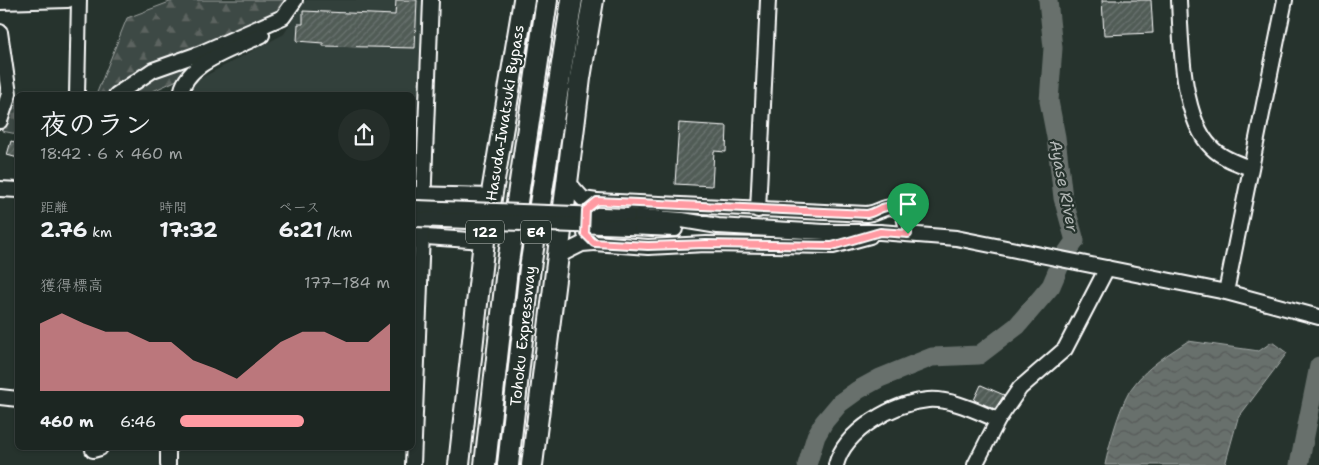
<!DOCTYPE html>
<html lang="ja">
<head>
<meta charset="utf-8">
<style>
	body { margin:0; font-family:"Shantell Sans","Klee One",sans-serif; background:#252e2a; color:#f1f3f6; height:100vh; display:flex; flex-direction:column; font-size:19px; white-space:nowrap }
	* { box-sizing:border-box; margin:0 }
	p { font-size:16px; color:#a0a5a5 }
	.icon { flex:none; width:28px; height:28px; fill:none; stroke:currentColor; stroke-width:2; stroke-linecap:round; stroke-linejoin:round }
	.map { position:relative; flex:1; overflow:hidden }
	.side { position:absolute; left:15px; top:92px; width:400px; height:358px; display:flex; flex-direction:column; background:#1c2622; border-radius:8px; box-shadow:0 1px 4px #0004,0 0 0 1px #3a4340 }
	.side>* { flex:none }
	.pin { position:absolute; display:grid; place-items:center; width:42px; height:42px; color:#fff; margin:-51px -21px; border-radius:50% 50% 50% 0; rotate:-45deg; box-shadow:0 0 5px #0007 }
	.pin .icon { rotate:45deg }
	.round { display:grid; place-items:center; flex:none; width:52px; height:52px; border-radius:26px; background:#252e2a }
	.headline { display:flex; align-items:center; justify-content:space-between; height:85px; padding:0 25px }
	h1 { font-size:28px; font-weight:700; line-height:38px }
	.stats { display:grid; grid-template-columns:repeat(3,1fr); gap:8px; height:85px; padding:5px 25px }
	.stats div { display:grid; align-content:center }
	.stats b { font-size:21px; font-weight:700 }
	.stats small { font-size:14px; font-weight:400 }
	.stats p { font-size:14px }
	.chart { height:140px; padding:10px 25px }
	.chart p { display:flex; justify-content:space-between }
	.chart svg { width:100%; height:90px; margin-top:5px; fill:#ff9aa2; opacity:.7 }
	ul { padding:0 25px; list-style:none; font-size:16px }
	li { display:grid; grid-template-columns:80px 60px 1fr; align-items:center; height:38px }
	li i { height:12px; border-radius:6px; background:#ff9aa2 }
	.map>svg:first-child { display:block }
	.built { fill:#333f3a }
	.forest { fill:url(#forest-firs); stroke:#9ea4a2 }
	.cemetery { fill:url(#cemetery-stones); stroke:#9ea4a2 }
	.water { fill:url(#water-waves); stroke:#a4a9a7 }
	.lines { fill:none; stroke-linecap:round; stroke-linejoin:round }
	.river { stroke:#67706c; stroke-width:19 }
	.building { fill:url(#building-hatch); stroke:#fff }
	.minor-casing { stroke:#fff; stroke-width:18 }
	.highway-casing { stroke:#fff; stroke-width:24 }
	.minor { stroke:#26332d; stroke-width:14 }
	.highway { stroke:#26332d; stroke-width:20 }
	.minor-bridge-casing { stroke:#fff; stroke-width:18; stroke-linecap:butt }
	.minor-bridge { stroke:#26332d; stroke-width:14 }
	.route-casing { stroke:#fff; stroke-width:10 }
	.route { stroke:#ff9aa2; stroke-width:6 }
	.labels { text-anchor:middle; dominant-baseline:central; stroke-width:4.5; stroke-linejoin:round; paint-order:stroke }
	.shield { fill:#26332d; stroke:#bec2c0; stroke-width:1 }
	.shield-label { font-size:14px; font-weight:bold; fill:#fff }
	.street-label { font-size:15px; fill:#fff; stroke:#26332d }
	.water-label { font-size:16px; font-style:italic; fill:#b3b8b6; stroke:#26332d }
</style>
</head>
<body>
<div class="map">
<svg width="1319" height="465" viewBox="0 0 1319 465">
	<defs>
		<pattern id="forest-firs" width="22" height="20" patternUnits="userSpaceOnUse" patternTransform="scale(1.25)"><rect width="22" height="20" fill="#3e4944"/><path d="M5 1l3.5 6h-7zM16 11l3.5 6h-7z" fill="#5b6460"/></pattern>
		<pattern id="cemetery-stones" width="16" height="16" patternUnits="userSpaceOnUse" patternTransform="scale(1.25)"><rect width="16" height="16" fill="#3e4944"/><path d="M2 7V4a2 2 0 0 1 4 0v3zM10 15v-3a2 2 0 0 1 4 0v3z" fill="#5b6460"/></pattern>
		<pattern id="water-waves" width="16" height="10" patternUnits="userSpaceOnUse" patternTransform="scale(1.25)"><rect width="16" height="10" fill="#67706c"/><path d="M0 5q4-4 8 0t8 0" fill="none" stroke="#575a59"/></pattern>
		<pattern id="building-hatch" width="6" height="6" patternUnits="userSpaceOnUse" patternTransform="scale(1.25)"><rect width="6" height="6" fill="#515c57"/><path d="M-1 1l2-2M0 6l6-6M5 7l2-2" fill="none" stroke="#6b7470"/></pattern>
	</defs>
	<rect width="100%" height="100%" fill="#26332d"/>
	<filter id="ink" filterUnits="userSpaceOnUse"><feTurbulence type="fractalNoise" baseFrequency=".02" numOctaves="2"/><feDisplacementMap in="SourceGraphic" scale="10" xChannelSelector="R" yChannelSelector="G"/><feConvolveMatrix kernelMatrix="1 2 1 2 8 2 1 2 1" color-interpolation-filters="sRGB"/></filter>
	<g filter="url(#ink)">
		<path class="built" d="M305 0H426L416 186H412V95H189L190 84 284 34Z"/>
		<path class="forest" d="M175 0H287L272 25 173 82 144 95H96L127 18Z"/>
		<path class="cemetery" d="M16 101H17V134L2 131Z"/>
		<path class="water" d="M1188 341 1259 351 1272 342 1287 353 1238 418 1225 465H1105C1109 445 1121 400 1134 385 1148 366 1170 353 1188 341Z"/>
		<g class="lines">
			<g class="river">
				<path d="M807 465 816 436 824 422 840 403 858 390 880 378 932 357 979 355 1017 326 1051 286 1063 258 1075 241 1063 198 1056 137 1049 101 1053 48 1048 0"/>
				<path d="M1299 465 1319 366"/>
			</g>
		</g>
		<g class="building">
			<path d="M396 0H417L415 48 323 46V43L297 41 298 24H303V11L395 15Z"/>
			<path d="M1102 0H1151L1153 33 1104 35Z"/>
			<path d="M679 123 727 126 726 152 714 151 712 186 675 184Z"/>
			<path d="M11 141 18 143V158L7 155Z"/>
			<path d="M981 385 1004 395 995 409 974 400Z"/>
		</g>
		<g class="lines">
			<defs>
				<g id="minor">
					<path d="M1179 0C1181 41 1181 118 1212 148 1222 158 1237 163 1250 168"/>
					<path d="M0 2 68 0"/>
					<path d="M0 32 9 94 0 121"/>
					<path d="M77 95 79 0"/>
					<path d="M116 95 153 70 201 53 283 17 295 0"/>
					<path d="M181 95C184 62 236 49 262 35"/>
					<path d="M567 181 583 199 597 201"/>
					<path d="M0 189 18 190"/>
					<path d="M412 194 491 196"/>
					<path d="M758 210 768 0"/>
					<path d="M628 216 682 220 718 226 825 232H880L956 238 1226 292 1319 317"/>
					<path d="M628 227 675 229"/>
					<path d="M412 236 484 241"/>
					<path d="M870 236 833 246 706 244 648 247 594 243 585 234 586 210 597 201 867 214C884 212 885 201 903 212L908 234"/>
					<path d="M558 256 582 244 594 243"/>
					<path d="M1226 292 1285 0"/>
					<path d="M0 397 18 399"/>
					<path d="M93 448V450L100 448"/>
					<path d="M168 448V465"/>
					<path d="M413 465 431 0"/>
					<path d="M836 465C845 430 894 403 928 400 951 398 978 412 998 420"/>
					<path d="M975 465 998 420 1020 388 1065 349 1107 268"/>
				</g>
				<g id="highway">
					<path d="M459 465 484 241 524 0"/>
					<path d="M485 465 507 269 547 0"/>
					<path d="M508 465 530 268 572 0"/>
					<path d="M532 465 580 78 593 0"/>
				</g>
			</defs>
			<use href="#minor" class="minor-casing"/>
			<use href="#highway" class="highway-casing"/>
			<use href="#minor" class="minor"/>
			<use href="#highway" class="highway"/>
			<defs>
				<g id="minor-bridge">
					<path d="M416 208 628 216"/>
					<path d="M415 219 628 227"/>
				</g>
			</defs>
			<use href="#minor-bridge" class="minor-bridge-casing"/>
			<use href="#minor-bridge" class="minor-bridge"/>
		</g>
	</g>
	<g class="lines" filter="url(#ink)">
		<defs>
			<path id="route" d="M597 201 867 214C874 213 879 208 886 207 903 202 907 221 908 234L880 232 832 246 706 244 648 246 594 243 585 234 586 210Z"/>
		</defs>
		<use href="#route" class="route-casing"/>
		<use href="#route" class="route"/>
	</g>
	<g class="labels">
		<g class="shield">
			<rect x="466" y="220.5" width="38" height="23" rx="4"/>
			<rect x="521" y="220.5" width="30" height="23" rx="4"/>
		</g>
		<g class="shield-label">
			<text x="485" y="232">122</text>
			<text x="536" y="232">E4</text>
		</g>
		<g class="street-label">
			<text transform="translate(505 113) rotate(-81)">Hasuda-Iwatsuki Bypass</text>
			<text transform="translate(523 336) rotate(-84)">Tohoku Expressway</text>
		</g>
		<g class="water-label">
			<text transform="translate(1064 186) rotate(79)">Ayase River</text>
		</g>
	</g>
</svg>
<div class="pin" style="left:908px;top:234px;background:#1e9e55"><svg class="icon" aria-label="arrive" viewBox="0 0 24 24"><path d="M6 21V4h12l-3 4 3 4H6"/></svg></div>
<section class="side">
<div class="headline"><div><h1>夜のラン</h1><p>18:42 · 6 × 460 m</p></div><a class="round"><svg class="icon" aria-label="share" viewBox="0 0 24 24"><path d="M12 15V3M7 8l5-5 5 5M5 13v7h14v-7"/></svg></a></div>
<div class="stats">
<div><p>距離</p><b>2.76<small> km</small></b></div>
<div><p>時間</p><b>17:32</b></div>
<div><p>ペース</p><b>6:21<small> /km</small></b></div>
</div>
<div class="chart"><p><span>獲得標高</span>177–184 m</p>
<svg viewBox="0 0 160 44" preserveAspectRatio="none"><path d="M0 44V11L10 6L20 11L30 15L40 15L50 20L60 20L70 29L80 33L90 38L100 29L110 20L120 15L130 15L140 20L150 20L160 11V44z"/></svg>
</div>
<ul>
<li><b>460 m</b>6:46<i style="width:59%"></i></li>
</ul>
</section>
</div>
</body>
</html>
